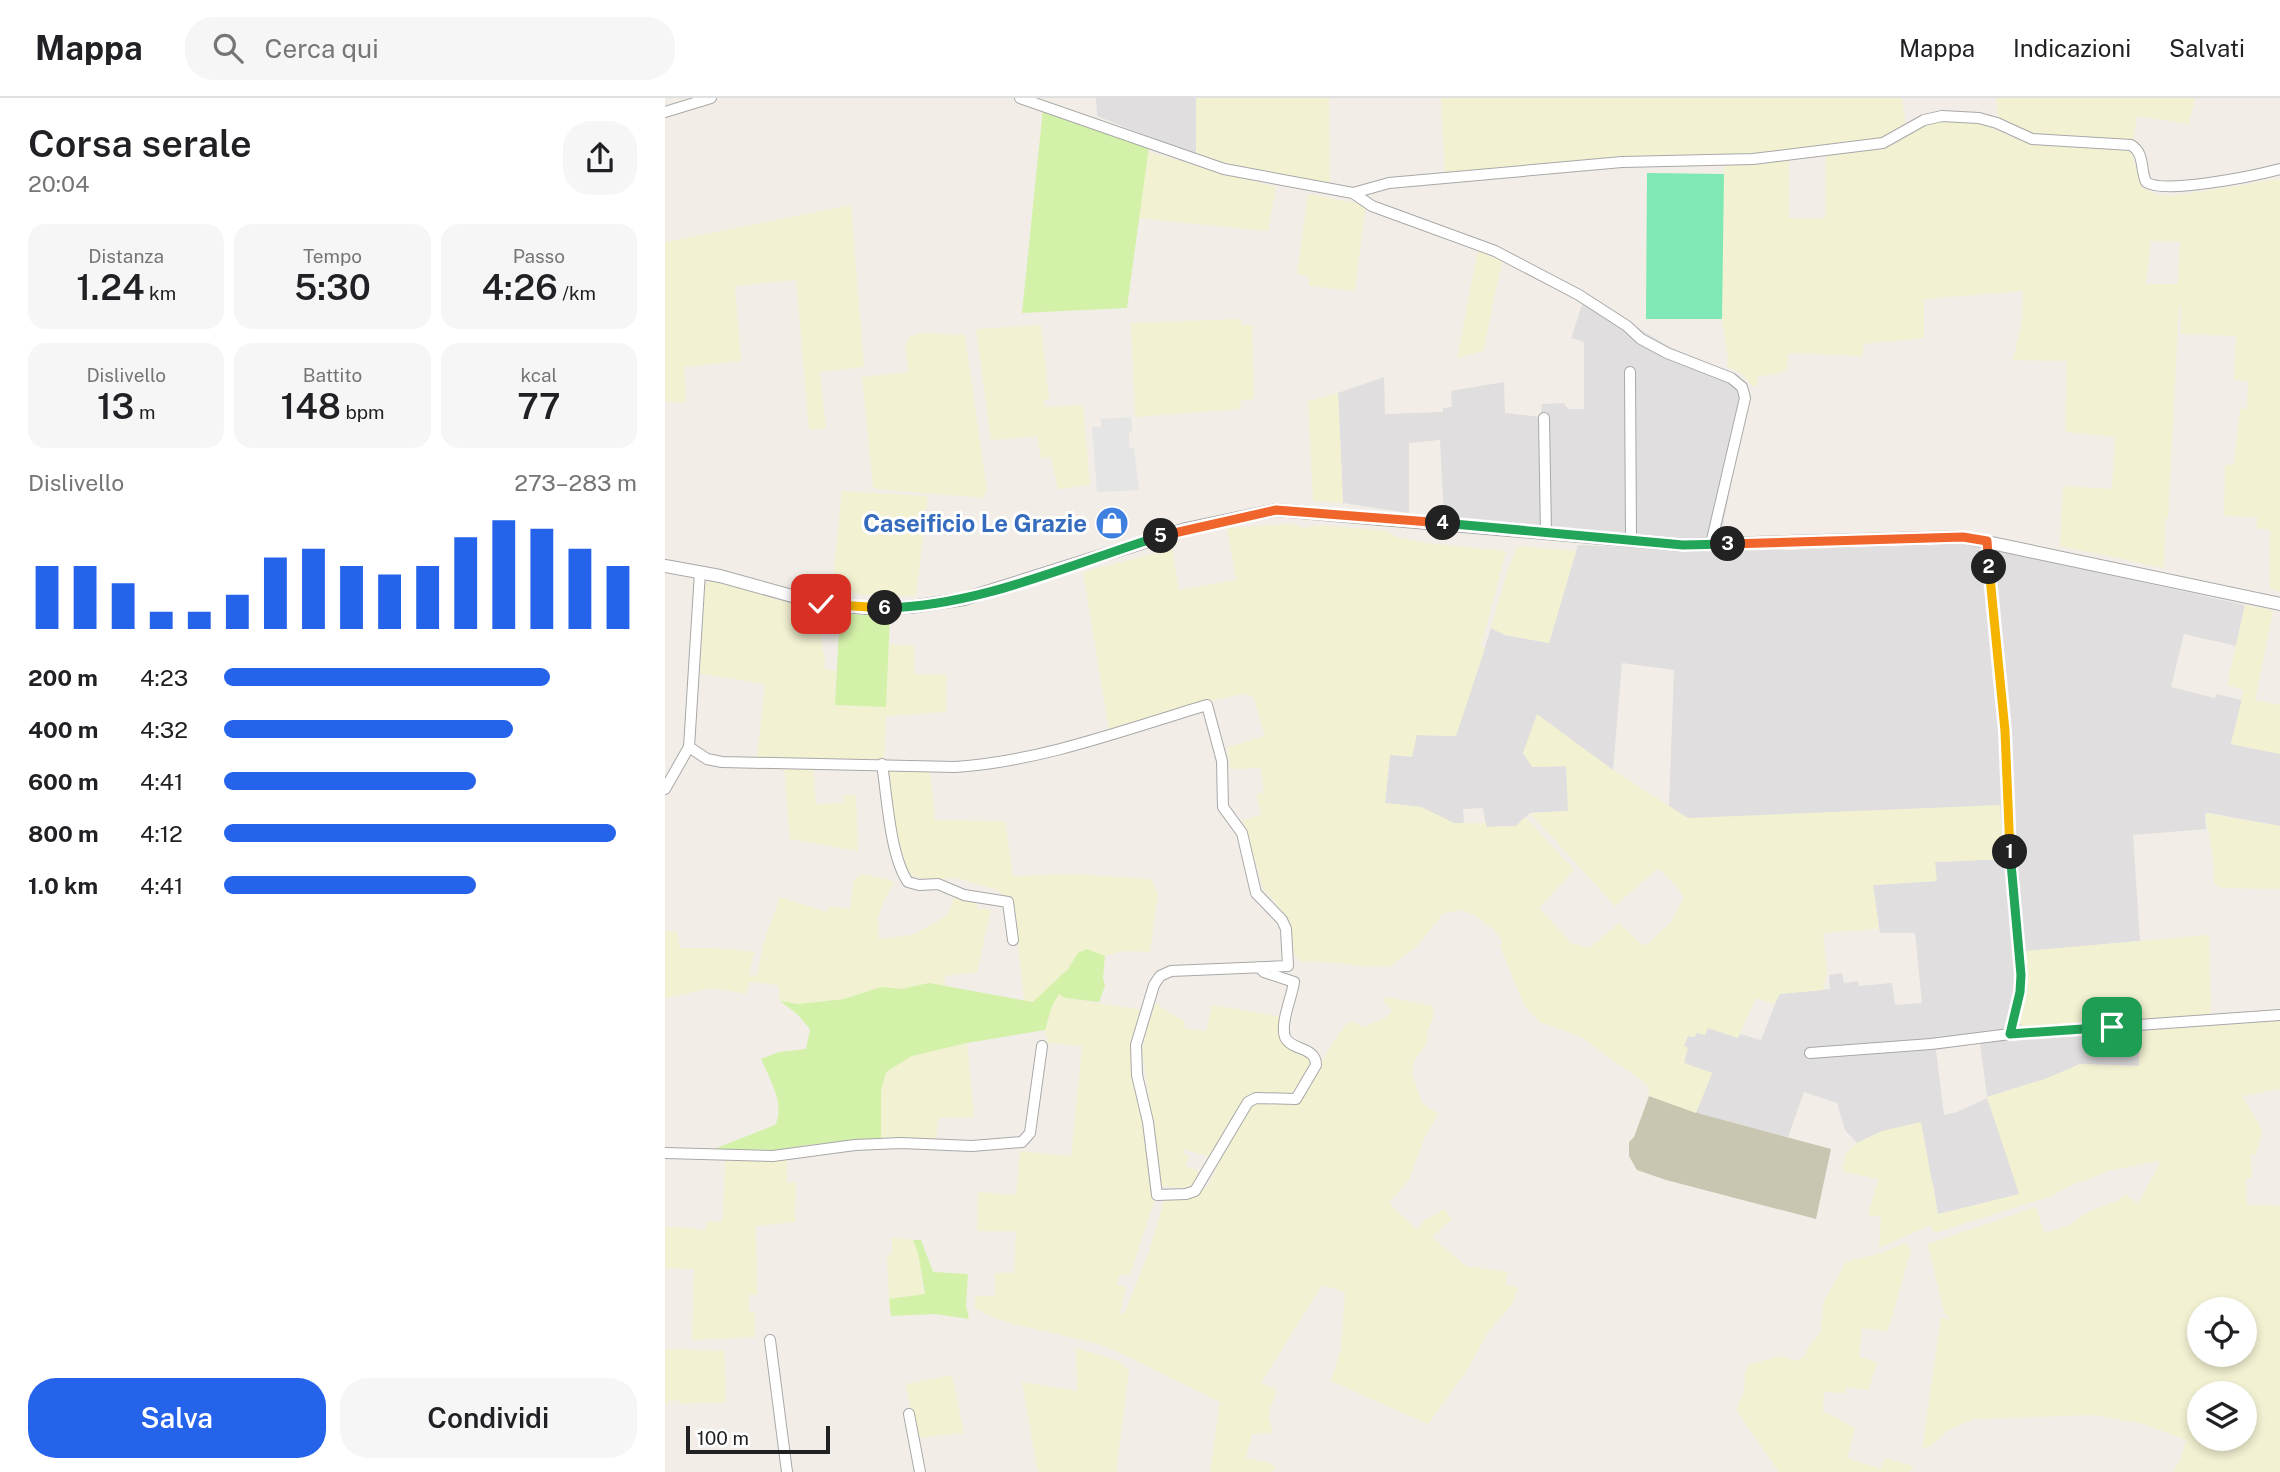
<!DOCTYPE html>
<html lang="it">
<head>
<meta charset="utf-8">
<style>
	body { margin:0; font-family:"Public Sans",sans-serif; background:#f6f6f6; color:#202124; height:100vh; display:flex; flex-direction:column; font-size:26px; white-space:nowrap }
	* { box-sizing:border-box; margin:0 }
	p { font-size:23px; color:#757577 }
	.icon { flex:none; width:38px; height:38px; fill:none; stroke:currentColor; stroke-width:2; stroke-linecap:round; stroke-linejoin:round }
	.map { position:relative; flex:1; overflow:hidden }
	.panel { display:flex; flex-direction:column; background:#fff; width:665px }
	.panel>* { flex:none }
	.controls { position:absolute; left:1522px; top:1199px; display:grid; gap:14px }
	.controls a { display:grid; place-items:center; width:70px; height:70px; border-radius:50%; background:#fff; box-shadow:0 4px 10px #0003; font-size:35px }
	.scale { position:absolute; left:21px; bottom:18px; width:144px; box-sizing:border-box; padding-left:7px; border:4px solid #212121; border-top:0; font-size:19px; line-height:24px; white-space:nowrap; color:#212121; -webkit-text-stroke:5px #fff; paint-order:stroke }
	.pin { position:absolute; display:grid; place-items:center; width:60px; height:60px; color:#fff; margin:-30px; border-radius:14px; box-shadow:0 4px 10px #0006 }
	.km { position:absolute; width:35px; height:35px; margin:-18px; border-radius:50%; background:#222; color:#fff; font-size:19px; line-height:35px; text-align:center }
	.round { display:grid; place-items:center; flex:none; width:74px; height:74px; border-radius:28px; background:#f6f6f6 }
	.summary { display:flex; align-items:center; justify-content:space-between; height:119px; padding:0 28px }
	h1 { font-size:38px; font-weight:600; line-height:52px }
	.stats { display:grid; grid-template-columns:repeat(3,1fr); gap:10px; height:119px; padding:7px 28px }
	.stats div { display:grid; align-content:center; border-radius:18px; background:#f6f6f6; text-align:center }
	.stats b { font-size:35px; font-weight:600 }
	.stats small { font-size:19px; font-weight:400 }
	.stats p { font-size:19px }
	.chart { height:196px; padding:14px 28px }
	.chart p { display:flex; justify-content:space-between }
	.chart svg { width:100%; height:126px; margin-top:7px; stroke:#2563eb; stroke-width:6 }
	.primary-button { display:flex; gap:14px; margin-top:auto; padding:14px 28px }
	.primary-button a { flex:1; height:80px; border-radius:28px; background:#2563eb; color:#fff; font-size:28px; font-weight:600; line-height:80px; text-align:center }
	.primary-button a+a { background:#f6f6f6; color:#202124 }
	ul { padding:0 28px; list-style:none; font-size:23px }
	li { display:grid; grid-template-columns:112px 84px 1fr; align-items:center; height:52px }
	li i { height:18px; border-radius:9px; background:#2563eb }
	header { display:flex; align-items:center; gap:42px; box-sizing:border-box; height:98px; padding:0 35px; background:#fff; border-bottom:2px solid #e0e0e0 }
	header strong { font-size:33px }
	nav { display:flex; gap:38px; margin-inline-start:auto; font-size:24px }
	.search { width:490px; height:63px; background:#f6f6f6; display:flex; align-items:center; gap:18px; box-sizing:border-box; padding:0 24px; border-radius:28px; color:#757577; font-size:26px }
	main { display:flex; flex:1; min-height:0 }
	.map>svg:first-child { display:block }
	.residential { fill:#e0dede }
	.construction { fill:#c8c6b1 }
	.farmland { fill:#f2f1d2; fill-rule:evenodd }
	.grass { fill:#d4f1a9 }
	.pitch { fill:#7fe8b4 }
	.parking { fill:#e5e5e5 }
	.lines { fill:none; stroke-linecap:round; stroke-linejoin:round }
	.minor-casing { stroke:#a8a8a8; stroke-width:12 }
	.tertiary-casing { stroke:#a8a8a8; stroke-width:14 }
	.minor { stroke:#fff; stroke-width:10 }
	.tertiary { stroke:#fff; stroke-width:12 }
	.split-1-casing { stroke:#fff; stroke-width:14 }
	.split-2-casing { stroke:#fff; stroke-width:14 }
	.split-3-casing { stroke:#fff; stroke-width:14 }
	.split-4-casing { stroke:#fff; stroke-width:14 }
	.split-5-casing { stroke:#fff; stroke-width:14 }
	.split-6-casing { stroke:#fff; stroke-width:14 }
	.split-7-casing { stroke:#fff; stroke-width:14 }
	.split-1 { stroke:#22a559; stroke-width:9 }
	.split-2 { stroke:#f5b400; stroke-width:9 }
	.split-3 { stroke:#f0652b; stroke-width:9 }
	.split-4 { stroke:#22a559; stroke-width:9 }
	.split-5 { stroke:#f0652b; stroke-width:9 }
	.split-6 { stroke:#22a559; stroke-width:9 }
	.split-7 { stroke:#f5b400; stroke-width:9 }
	.labels { text-anchor:middle; dominant-baseline:central; stroke-width:6; stroke-linejoin:round; paint-order:stroke }
	.shop-label { font-size:24px; font-weight:bold; fill:#366cbe; stroke:#fff; text-anchor:end }
</style>
</head>
<body>
<header>
<strong>Mappa</strong>
<div class="search"><svg class="icon" aria-label="search" viewBox="0 0 24 24"><circle cx="10" cy="10" r="6"/><path d="M15 15l6 6"/></svg>Cerca qui</div>
<nav><a>Mappa</a><a>Indicazioni</a><a>Salvati</a></nav>
</header>
<main>
<section class="panel">
<div class="summary"><div><h1>Corsa serale</h1><p>20:04</p></div><a class="round"><svg class="icon" aria-label="share" viewBox="0 0 24 24"><path d="M12 15V3M7 8l5-5 5 5M5 13v7h14v-7"/></svg></a></div>
<div class="stats">
<div><p>Distanza</p><b>1.24<small> km</small></b></div>
<div><p>Tempo</p><b>5:30</b></div>
<div><p>Passo</p><b>4:26<small> /km</small></b></div>
</div>
<div class="stats">
<div><p>Dislivello</p><b>13<small> m</small></b></div>
<div><p>Battito</p><b>148<small> bpm</small></b></div>
<div><p>kcal</p><b>77</b></div>
</div>
<div class="chart"><p><span>Dislivello</span>273–283 m</p>
<svg viewBox="0 0 160 44" preserveAspectRatio="none"><path d="M5 44V22M15 44V22M25 44V28M35 44V38M45 44V38M55 44V32M65 44V19M75 44V16M85 44V22M95 44V25M105 44V22M115 44V12M125 44V6M135 44V9M145 44V16M155 44V22"/></svg>
</div>
<ul>
<li><b>200 m</b>4:23<i style="width:79%"></i></li>
<li><b>400 m</b>4:32<i style="width:70%"></i></li>
<li><b>600 m</b>4:41<i style="width:61%"></i></li>
<li><b>800 m</b>4:12<i style="width:95%"></i></li>
<li><b>1.0 km</b>4:41<i style="width:61%"></i></li>
</ul>
<div class="primary-button"><a>Salva</a><a>Condividi</a></div>
</section>
<div class="map">
<svg width="1615" height="1374" viewBox="0 0 1615 1374">
	<rect width="100%" height="100%" fill="#f2eee7"/>
	<g class="residential">
		<path d="M431 0H531V55L528 56 432 18Z"/>
		<path d="M920 198 1003 248 1063 274 1080 285 1083 292 1056 439 1015 440 962 437 779 420 775 342 744 345V415L678 405 673 295 719 279 720 316 778 314V310L787 309 786 293 839 284 840 315 876 319 877 306 899 305 903 311H919V244L906 240Z"/>
		<path d="M1270 444 1304 447 1351 456 1580 507 1571 548 1519 536 1506 589 1550 600 1551 596 1577 602 1566 646 1615 656V728L1544 715 1540 716 1541 731 1468 737 1475 843 1359 854 1475 923 1474 968 1415 966 1383 980 1322 999 1315 945 1271 952 1279 1017 1292 1014 1322 1000 1355 1096 1273 1117 1268 1085 1217 1033 1192 1045 1180 1032 1172 1005 1139 994 1123 1039 1031 1015 1047 975 1019 965V948L1023 938 1043 930 1073 940 1075 936 1096 942 1114 896 1165 891 1164 877 1177 875 1179 885 1193 883 1194 888 1227 885 1230 907 1257 905 1250 835H1215L1208 787 1271 783 1270 764 1339 761 1023 720 1004 709 1009 572 957 565 948 672 872 617 867 669 902 668 903 713 865 715 851 728 821 729 818 710 798 711 799 725H788L756 709 720 705 725 657 752 637 791 638 826 530 840 537 884 545 913 447 1001 451 1128 452Z"/>
	</g>
	<path class="construction" d="M984 998 1036 1016 1166 1051 1151 1121 1001 1082 972 1072 964 1058V1044L969 1039Z"/>
	<g class="farmland">
		<path d="M531 0H664L665 88 534 59 531 55Z"/>
		<path d="M776 0H1237L1241 29 1227 39 1081 58 929 61 780 77Z"/>
		<path d="M1331 0H1530L1524 26 1472 18 1468 43 1383 38 1351 30 1334 23Z"/>
		<path d="M1286 22 1313 24 1363 46 1460 51 1466 54 1478 90 1493 97 1507 98 1615 81V494L1605 491V432L1592 430V419L1559 418 1560 367 1569 366 1575 311H1582L1583 283 1569 282 1571 238 1516 236V207L1514 208 1503 421H1500L1499 470 1395 448 1398 388 1447 391 1450 339 1400 334 1402 263 1348 262 1357 224 1358 193 1259 201V240L1198 246V258L1123 255 1122 273 1092 279V288H1088L1077 276 1062 268 1063 260 1057 221 1059 67 1124 61V120H1160L1161 57 1214 50 1257 27ZM1486 143 1515 144 1513 186H1481Z"/>
		<path d="M483 54 611 89 603 133 473 120Z"/>
		<path d="M643 96 696 106 700 110 690 193 644 188V178L632 176Z"/>
		<path d="M186 107 199 269 155 274 161 330 144 332 131 182 70 188 76 263 19 269 21 304H0V144Z"/>
		<path d="M813 153 837 163 818 253 792 260Z"/>
		<path d="M576 221 577 227H587L589 301 575 303 576 311 470 319 466 225Z"/>
		<path d="M376 227 384 302H379L380 309 418 307 425 387 393 391 386 359 376 360 372 338 326 342 311 231Z"/>
		<path d="M255 235 300 237 322 393 319 395 320 400 212 391 208 389 197 279 244 274 240 249 243 240Z"/>
		<path d="M673 295 678 405 648 403 643 303Z"/>
		<path d="M177 393 263 398 251 498 197 497 167 491Z"/>
		<path d="M626 426 640 430 656 427 721 433 732 439 760 445 841 453 816 548 820 550 791 638 752 637 747 659 725 657 720 705 756 709 789 725H821L822 729 851 728 860 719 909 772 874 810 907 846 925 850 954 825 977 847 983 846 1006 824 1019 800 1013 790 993 770 950 808 865 715 903 713 901 668 867 669 858 655 872 616 948 672 1023 720 1335 707 1339 761 1270 764 1272 783 1208 787 1214 831 1158 835 1162 875 1158 892 1115 896 1109 906 1091 900 1073 940 1043 930 1040 937 1031 935 1030 939 1023 938 1019 948 1023 950 1019 965 1047 975 1031 1015 984 998V988L916 939 875 924 859 907 835 848 838 844 828 831 809 817 796 812 778 816 751 849 726 868 704 869 671 865 635 863 630 858 624 821 598 790 578 722 596 717 591 696 599 695 596 670 566 671 562 649 600 638 588 598 578 596 531 606 444 631 418 474 507 451 514 492 571 482 562 430Z"/>
		<path d="M853 448 911 453 884 545 840 537 826 530 843 471Z"/>
		<path d="M45 482 126 505V510L154 518 158 555 160 556 159 571 171 573 170 607 221 609 224 546 249 548V576H281V614L221 618 219 662 92 659 100 586 35 576 40 488Z"/>
		<path d="M1580 507 1608 512 1590 602 1615 607V656L1566 646 1579 592 1562 587Z"/>
		<path d="M119 668H148L151 706 179 705V697H191L193 753 125 741Z"/>
		<path d="M265 672 270 722 340 723 348 778 406 776 486 781 493 796 485 854 458 853 440 858 422 851 413 855 403 871 369 904 359 903 349 809 345 802 330 791 291 780 266 782 243 777 234 755 221 673Z"/>
		<path d="M1540 715 1615 728V791L1556 790 1549 785V765Z"/>
		<path d="M196 776 223 781 229 785 219 803 213 819 214 841 247 837 270 825 283 816 290 797 313 803 312 811H326L312 874 280 878V888L264 885 235 891 216 889 179 901 133 906 115 903 113 887 84 884 81 896 48 890 0 900V833L12 834 15 850H52L89 854 84 877 92 878 99 844 115 799 162 814 164 808 185 811 189 782Z"/>
		<path d="M1544 837 1546 917 1360 932 1353 922 1359 853Z"/>
		<path d="M394 896 400 900 478 912 473 943 491 1098 465 1177 455 1176 452 1187 461 1189 455 1215 459 1216 485 1151 499 1103 503 1100 528 1099 544 1087 559 1053 582 1012 590 1004H634L639 1000 657 962 680 927 687 924 699 929 720 920 727 913 718 902 722 899 767 908 769 917 762 935 763 944 749 963 747 975 757 1005 773 1016 760 1039 744 1081 724 1105 752 1132 759 1123 779 1111 787 1121 767 1139 801 1168 843 1174 840 1187 853 1189 848 1205 823 1234 802 1272 763 1326 666 1283 676 1251 680 1194 657 1187 596 1285 610 1291 611 1297 605 1310 604 1319 608 1335 587 1336 581 1360 605 1365 610 1369 608 1374H545L555 1304 449 1252 431 1245 348 1226 322 1217 310 1210V1198H330V1175H349L351 1133H312L313 1094 351 1097 355 1053 406 1058 417 948 383 945 380 932 387 908Z"/>
		<path d="M488 904 520 924 519 930 541 933 547 907 619 919 616 937 648 961 632 997 595 996 545 1059 520 1051 518 1055 524 1058 521 1068 535 1074 527 1090 502 1089 497 1088 496 1083 477 953Z"/>
		<path d="M1615 923V991L1577 998 1597 1032 1591 1057H1586L1587 1080H1581L1582 1107 1615 1108V1374H1508L1516 1360 1521 1342 1478 1326 1429 1317 1308 1321 1285 1331 1265 1348 1257 1351 1276 1220 1285 1221 1279 1214 1263 1146 1371 1109 1379 1135 1403 1128 1423 1114 1452 1103 1461 1097 1473 1106 1495 1065 1492 1063 1443 1073 1420 1083 1410 1085 1386 1098 1269 1135 1266 1127 1214 1150 1216 1119 1203 1117 1213 1081 1177 1073 1181 1055 1192 1045 1217 1033 1256 1024 1273 1116 1354 1096 1322 999 1383 980 1415 966 1474 968 1475 933ZM1580 1211V1256H1535V1211ZM1580 1295V1340H1535V1295Z"/>
		<path d="M302 945 309 1019 274 1020 270 1043H216V993L221 974 246 958Z"/>
		<path d="M62 1061 93 1063 122 1061V1084L131 1085 130 1124 91 1128 92 1197H84V1214H90V1239L27 1242 29 1171 0 1170V1129L31 1130V1132H41V1124H56L58 1120 60 1063Z"/>
		<path d="M227 1139 248 1142 253 1155 259 1197 224 1201 222 1159 227 1154Z"/>
		<path d="M1239 1145 1246 1152 1223 1233 1197 1230 1194 1259 1212 1264 1204 1292 1181 1289 1180 1295 1159 1294 1158 1313 1190 1330 1182 1360 1216 1371 1220 1360 1249 1368 1244 1374H1114L1072 1313 1074 1303 1079 1295 1080 1276 1083 1267 1114 1258 1132 1263 1140 1258 1143 1249 1156 1234 1158 1205 1181 1164 1220 1154Z"/>
		<path d="M411 1250 454 1263 464 1273 451 1374H375L372 1370 357 1284 412 1293Z"/>
		<path d="M0 1251 59 1253 61 1304 15 1306 14 1302 3 1303V1306H0Z"/>
		<path d="M287 1277 299 1335 251 1340 241 1286Z"/>
	</g>
	<g class="grass">
		<path d="M378 10 484 48 462 210 357 215Z"/>
		<path d="M175 515 225 519 221 609 170 607Z"/>
		<path d="M422 851 440 858 438 880 440 888 434 904 400 900 394 896 387 908 380 932 302 945 247 958 221 974 216 993V1043L150 1046 111 1052 49 1051 110 1027C121 1007 104 980 96 961L114 954 141 951 145 931 132 916 115 903 133 906 179 901 216 889 236 891 264 885 368 904 403 871 413 855Z"/>
		<path d="M248 1142H256L268 1174 303 1176 301 1207 304 1221 270 1216 226 1218 224 1201 260 1196 253 1155Z"/>
	</g>
	<path class="pitch" d="M982 75 1059 76 1057 221H981Z"/>
	<path class="parking" d="M466 319 467 334H464V344L465 350H469L474 392 432 394 427 329H436V321Z"/>
	<g class="lines">
		<defs>
			<g id="minor">
				<path d="M355 0 559 71 688 95 707 108 830 153 914 197 962 228 976 241 1002 255 1066 280 1077 289 1080 300 1046 446"/>
				<path d="M0 14 46 0"/>
				<path d="M688 95 724 85 957 64 1088 61 1218 45 1259 22 1277 18 1314 20 1332 25 1367 41 1466 47C1480 55 1475 71 1481 84 1499 97 1592 77 1615 71"/>
				<path d="M965 274 966 442"/>
				<path d="M879 320 881 436"/>
				<path d="M1322 443 1340 633 1342 702 1356 877 1355 894 1345 936"/>
				<path d="M35 474 24 649 42 661 57 664 290 669C377 663 459 632 542 607L557 663 558 709 577 735 591 795 617 822 621 831 623 868 506 873 495 878 489 887 471 947 472 977 483 1024 492 1097 521 1096 530 1093 583 1004 591 1000 631 1001 651 967C651 948 626 953 620 939 615 925 627 899 629 884L599 874 594 869"/>
				<path d="M217 666C222 698 225 758 243 784L254 787 273 786 299 797 343 804 348 842"/>
				<path d="M0 691 24 649"/>
				<path d="M1145 955 1266 946 1345 936 1615 917"/>
				<path d="M0 1055 108 1058 190 1047 236 1045 307 1048 357 1044 365 1035 377 948"/>
				<path d="M105 1242 122 1374"/>
				<path d="M244 1316 255 1374"/>
			</g>
			<path id="tertiary" d="M0 468 55 478 156 506 202 510 246 509 299 501 521 431 611 412 1018 447 1298 439 1615 506"/>
		</defs>
		<use href="#minor" class="minor-casing"/>
		<use href="#tertiary" class="tertiary-casing"/>
		<use href="#minor" class="minor"/>
		<use href="#tertiary" class="tertiary"/>
	</g>
	<g class="lines">
		<defs>
			<path id="split-1" d="M1345 754 1356 877 1355 894 1345 936 1447 929"/>
			<path id="split-2" d="M1324 469 1340 633 1345 754"/>
			<path id="split-3" d="M1063 446 1298 439 1322 443 1324 469"/>
			<path id="split-4" d="M778 425 1018 447 1063 446"/>
			<path id="split-5" d="M496 438 611 412 778 425"/>
			<path id="split-6" d="M220 510C315 508 406 466 496 438"/>
			<path id="split-7" d="M156 506 220 510"/>
		</defs>
		<use href="#split-1" class="split-1-casing"/>
		<use href="#split-2" class="split-2-casing"/>
		<use href="#split-3" class="split-3-casing"/>
		<use href="#split-4" class="split-4-casing"/>
		<use href="#split-5" class="split-5-casing"/>
		<use href="#split-6" class="split-6-casing"/>
		<use href="#split-7" class="split-7-casing"/>
		<use href="#split-1" class="split-1"/>
		<use href="#split-2" class="split-2"/>
		<use href="#split-3" class="split-3"/>
		<use href="#split-4" class="split-4"/>
		<use href="#split-5" class="split-5"/>
		<use href="#split-6" class="split-6"/>
		<use href="#split-7" class="split-7"/>
	</g>
	<defs>
		<symbol id="shop-disc" viewBox="-11 -11 22 22"><circle r="9.5" fill="#3f7fe0" stroke="#fff"/><path d="M-5-2.5h2.3a2.7 3.5 0 0 1 5.4 0H5L5.5 6h-11ZM-1.5-2.5h3a1.5 2.3 0 0 0-3 0Z" fill="#fff"/></symbol>
	</defs>
	<g fill-rule="evenodd">
		<use href="#shop-disc" x="428" y="406" width="38" height="38"/>
	</g>
	<g class="labels">
		<g class="shop-label">
			<text x="422" y="425">Caseificio Le Grazie</text>
		</g>
	</g>
</svg>
<div class="controls">
<a><svg class="icon" aria-label="locate" viewBox="0 0 24 24"><circle cx="12" cy="12" r="6"/><path d="M12 2v4M12 18v4M2 12h4M18 12h4"/></svg></a>
<a><svg class="icon" aria-label="layers" viewBox="0 0 24 24"><path d="M12 4l9 5-9 5-9-5zM3 14l9 5 9-5"/></svg></a>
</div>
<div class="scale">100 m</div>
<div class="pin" style="left:1447px;top:929px;background:#1e9e55"><svg class="icon" aria-label="arrive" viewBox="0 0 24 24"><path d="M6 21V4h12l-3 4 3 4H6"/></svg></div>
<div class="pin" style="left:156px;top:506px;background:#d93025"><svg class="icon" aria-label="check" viewBox="0 0 24 24"><path d="M5 12l5 5 9-10"/></svg></div>
<b class="km" style="left:1345px;top:754px">1</b>
<b class="km" style="left:1324px;top:469px">2</b>
<b class="km" style="left:1063px;top:446px">3</b>
<b class="km" style="left:778px;top:425px">4</b>
<b class="km" style="left:496px;top:438px">5</b>
<b class="km" style="left:220px;top:510px">6</b>
</div>
</main>
</body>
</html>
